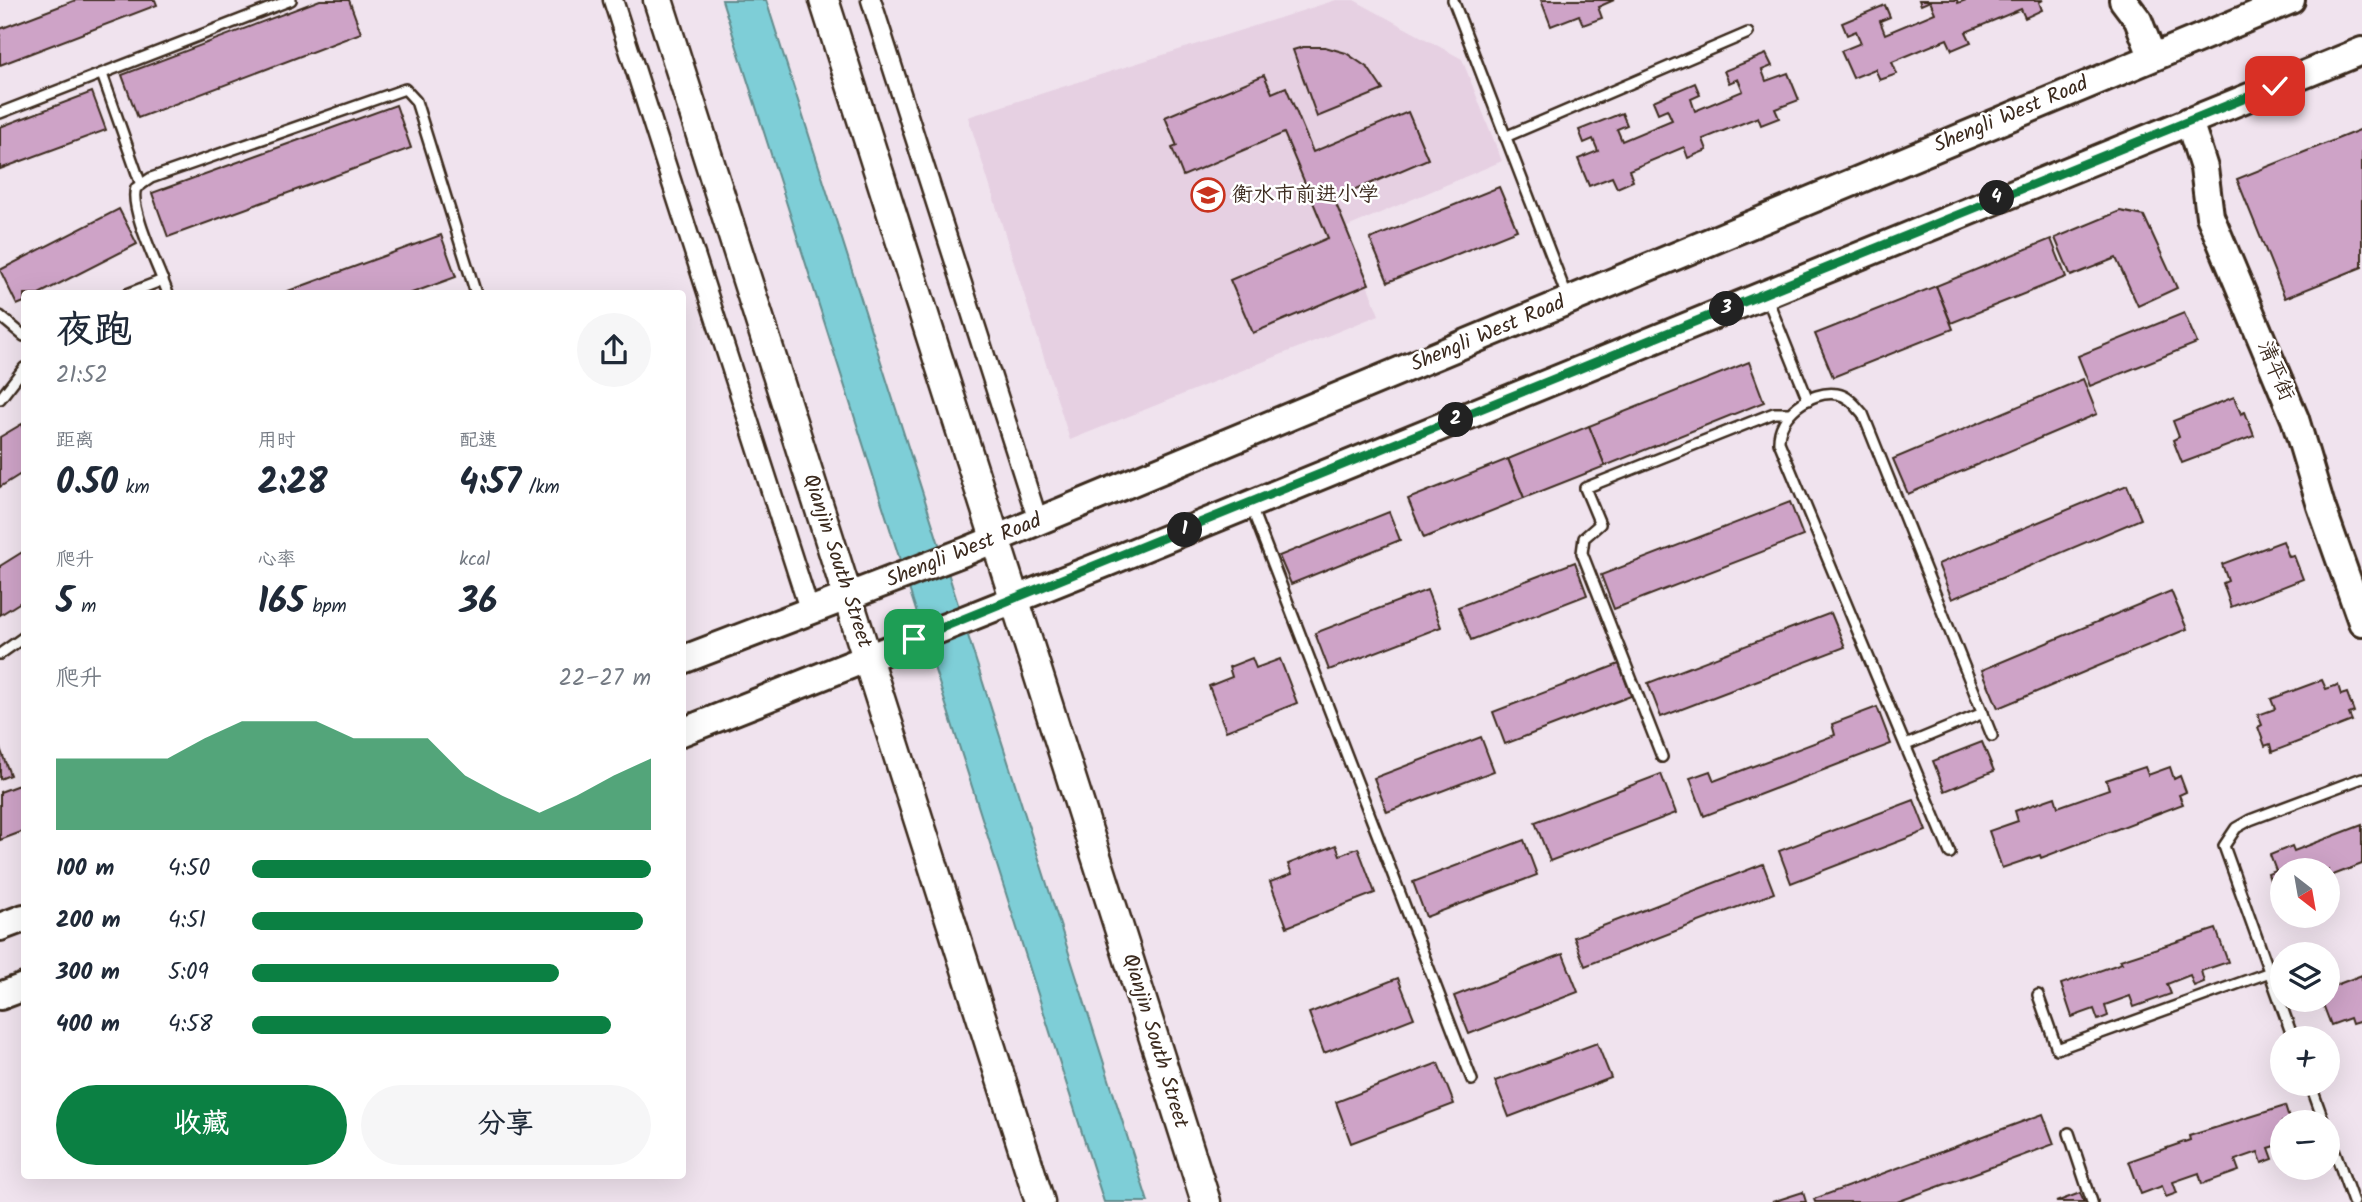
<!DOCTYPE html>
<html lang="zh">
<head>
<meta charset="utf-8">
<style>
	body { margin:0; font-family:Kalam,"LXGW WenKai TC",sans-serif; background:#f6f6f7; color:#1f2937; height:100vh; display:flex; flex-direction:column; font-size:26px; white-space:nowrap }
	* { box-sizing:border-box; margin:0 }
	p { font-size:23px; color:#747a83 }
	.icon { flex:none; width:38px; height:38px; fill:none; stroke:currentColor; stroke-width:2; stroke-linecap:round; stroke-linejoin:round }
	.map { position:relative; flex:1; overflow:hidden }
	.details { position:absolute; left:21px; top:290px; width:665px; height:889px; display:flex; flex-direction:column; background:#fff; border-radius:7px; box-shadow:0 7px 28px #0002 }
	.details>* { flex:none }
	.needle { width:46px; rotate:149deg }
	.controls { position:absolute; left:2270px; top:858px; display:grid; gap:14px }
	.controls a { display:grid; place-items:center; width:70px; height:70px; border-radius:50%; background:#fff; box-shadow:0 7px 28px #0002; font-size:35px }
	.pin { position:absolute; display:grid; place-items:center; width:60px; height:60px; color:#fff; margin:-30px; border-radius:14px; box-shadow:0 4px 10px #0006 }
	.km { position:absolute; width:35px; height:35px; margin:-18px; border-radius:50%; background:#222; color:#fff; font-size:19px; line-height:35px; text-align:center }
	.round { display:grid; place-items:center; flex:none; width:74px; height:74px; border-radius:37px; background:#f6f6f7 }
	.headline { display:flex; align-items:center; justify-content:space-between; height:119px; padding:0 35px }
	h1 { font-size:38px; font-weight:700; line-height:52px }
	.metrics { display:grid; grid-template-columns:repeat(3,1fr); gap:10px; height:119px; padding:7px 35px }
	.metrics div { display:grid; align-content:center }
	.metrics b { font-size:35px; font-weight:700 }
	.metrics small { font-size:19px; font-weight:400 }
	.metrics p { font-size:19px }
	.chart { height:196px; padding:14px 35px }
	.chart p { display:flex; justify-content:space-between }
	.chart svg { width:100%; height:126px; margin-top:7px; fill:#0b8043; opacity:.7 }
	.button { display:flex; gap:14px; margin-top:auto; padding:14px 35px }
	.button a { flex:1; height:80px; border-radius:42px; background:#0b8043; color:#fff; font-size:28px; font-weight:700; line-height:80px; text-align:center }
	.button a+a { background:#f6f6f7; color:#1f2937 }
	ul { padding:0 35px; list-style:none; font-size:23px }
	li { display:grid; grid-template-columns:112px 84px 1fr; align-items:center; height:52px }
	li i { height:18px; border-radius:9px; background:#0b8043 }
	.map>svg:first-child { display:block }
	.built { fill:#e6d0e2 }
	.water { fill:#7eced7; stroke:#638c8d; stroke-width:2 }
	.building { fill:#cea3c7; stroke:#3b2a1e; stroke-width:2 }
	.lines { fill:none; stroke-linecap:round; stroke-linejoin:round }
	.lane-casing { stroke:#3b2a1e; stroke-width:14 }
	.street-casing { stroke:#3b2a1e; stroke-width:23 }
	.secondary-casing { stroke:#3b2a1e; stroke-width:32 }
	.primary-casing { stroke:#3b2a1e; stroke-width:33 }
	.lane { stroke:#fff; stroke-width:9 }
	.street { stroke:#fff; stroke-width:18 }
	.secondary { stroke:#fff; stroke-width:26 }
	.primary { stroke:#fff; stroke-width:28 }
	.route-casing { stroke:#fff; stroke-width:14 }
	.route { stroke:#0b8043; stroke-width:9 }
	.labels { text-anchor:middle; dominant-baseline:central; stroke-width:5; stroke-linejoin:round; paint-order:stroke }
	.street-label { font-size:21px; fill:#3b2a1e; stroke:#fff }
	.poi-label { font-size:21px; fill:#3b2a1e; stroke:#fff; text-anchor:start }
</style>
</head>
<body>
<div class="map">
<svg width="2362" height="1202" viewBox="0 0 2362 1202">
	<rect width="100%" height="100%" fill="#f0e3ee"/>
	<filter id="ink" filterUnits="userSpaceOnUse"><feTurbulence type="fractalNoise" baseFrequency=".0143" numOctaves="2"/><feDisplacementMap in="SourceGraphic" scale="14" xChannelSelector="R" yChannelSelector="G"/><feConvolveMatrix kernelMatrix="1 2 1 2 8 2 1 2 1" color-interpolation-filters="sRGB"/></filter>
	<g filter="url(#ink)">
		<path class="built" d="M1336 0H1354L1462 59 1502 161 1345 228 1379 315 1070 440 968 117Z"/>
		<path class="water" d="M722 0H766L1148 1202H1104Z"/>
		<g class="building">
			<path d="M76 0H155L157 5 0 65V29Z"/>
			<path d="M320 0H349L361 33 138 118 122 75Z"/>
			<path d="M1541 0H1614L1598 7 1602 18 1583 25 1579 15 1551 26Z"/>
			<path d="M1919 0H1957L1958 3 1966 0H2043L2039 2 2042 10 2025 18 2021 9 1966 32 1971 42 1952 50 1947 39 1892 62 1897 74 1880 80 1875 69 1853 78 1841 51 1861 43 1856 31 1847 35 1842 23 1885 5 1890 17 1880 21 1885 34 1935 13 1930 1 1921 5Z"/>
			<path d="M1303 47H1325L1346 53 1368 68 1383 90 1317 117 1293 50Z"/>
			<path d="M1766 54 1772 66 1762 70 1766 81 1788 73 1799 100 1775 109 1779 118 1761 125 1758 117 1703 139 1707 150 1688 158 1684 147 1629 170 1633 181 1617 188 1612 177 1589 186 1578 159 1598 151 1593 139 1584 143 1579 130 1622 113 1627 125 1617 129 1622 141 1672 120 1667 109 1658 113 1653 101 1695 83 1700 95 1691 99 1695 111 1743 91 1738 79 1729 83 1724 71Z"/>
			<path d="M1264 75 1272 93 1286 87 1313 152 1408 112 1428 159 1334 199 1369 284 1253 333 1230 280 1328 238 1284 133 1183 176 1172 148 1177 146 1165 117Z"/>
			<path d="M92 92 106 130 0 169V127Z"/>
			<path d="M396 105 411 148 168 237 152 193Z"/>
			<path d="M2362 129V267L2285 298 2237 179Z"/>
			<path d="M1499 187 1517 230 1388 282 1370 239Z"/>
			<path d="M119 209 137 244 39 294H24V302L17 305 0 270Z"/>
			<path d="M2120 211 2144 216 2177 288 2138 306 2116 258 2071 276 2055 238Z"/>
			<path d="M441 235 456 277 409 294H280Z"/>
			<path d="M2051 239 2066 277 1951 323 1936 286Z"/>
			<path d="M1936 286 1953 329 1833 377 1815 334Z"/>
			<path d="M2184 313 2197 343 2090 386 2078 356Z"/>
			<path d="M1749 362 1764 402 1605 466 1589 426Z"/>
			<path d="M2083 379 2097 414 1908 494 1893 459Z"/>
			<path d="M2234 397 2241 414 2245 412 2254 436 2182 463 2173 440 2179 437 2173 421Z"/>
			<path d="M22 424 24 429V472L0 487V437Z"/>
			<path d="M1589 426 1605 466 1524 498 1508 459Z"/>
			<path d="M1508 459 1524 498 1424 538 1408 499Z"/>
			<path d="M2127 485 2141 519 1952 599 1938 564Z"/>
			<path d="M1790 502 1803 536 1614 609 1601 575Z"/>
			<path d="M1389 512 1400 540 1291 584 1279 556Z"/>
			<path d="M2283 541 2289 557 2294 556 2303 579 2231 607 2223 583 2228 581 2222 564Z"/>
			<path d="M24 551V600L0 615V566Z"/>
			<path d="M1575 562 1587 595 1471 640 1458 607Z"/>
			<path d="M1427 590 1441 627 1329 670 1315 633Z"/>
			<path d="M2171 591 2187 629 1998 708 1982 670Z"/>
			<path d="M1831 613 1845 647 1661 717 1648 683Z"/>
			<path d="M1252 658 1256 668 1280 659 1297 703 1226 731 1209 686 1232 677 1229 667Z"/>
			<path d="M1619 664 1631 696 1505 744 1493 712Z"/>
			<path d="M2322 680 2326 689 2338 685 2341 695 2347 693 2354 712 2349 714 2352 721 2272 752 2270 744 2265 746 2258 727 2262 725 2258 715 2275 709 2271 699Z"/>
			<path d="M1877 707 1891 744 1704 816 1690 778 1710 771 1714 781 1835 735 1832 724Z"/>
			<path d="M1481 737 1494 771 1387 812 1374 778Z"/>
			<path d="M1982 742 1994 771 1945 791 1933 761Z"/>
			<path d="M0 748 10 775 0 779Z"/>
			<path d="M2145 767 2148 775 2170 767 2174 779 2180 776 2186 792 2179 795 2183 804 2041 858 2040 855 2002 868 1989 831 2018 821 2015 811 2055 797 2058 807 2109 789 2106 780Z"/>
			<path d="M1661 774 1676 813 1550 861 1535 822Z"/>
			<path d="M24 783V831L0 840V792Z"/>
			<path d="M1914 800 1926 831 1791 883 1779 851Z"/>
			<path d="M2362 825V864L2328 877V870H2282V886L2281 883 2272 886 2268 874 2276 871 2270 855 2292 846 2294 851Z"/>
			<path d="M1524 840 1537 875 1426 917 1413 882Z"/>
			<path d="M1336 845 1340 855 1358 848 1375 893 1287 927 1270 882 1292 874 1288 864Z"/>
			<path d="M1763 864 1774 893 1585 966 1574 937Z"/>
			<path d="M2216 929 2228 962 2201 971 2204 982 2194 986 2190 975 2167 984 2171 994 2134 1007 2130 996 2105 1005 2108 1016 2098 1020 2094 1009 2072 1017 2061 984 2122 963 2120 960Z"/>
			<path d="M1563 954 1578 992 1469 1034 1454 996Z"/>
			<path d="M2362 975V1021L2352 1024 2350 1018 2331 1025 2321 999H2328V988Z"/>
			<path d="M1398 978 1414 1018 1324 1053 1309 1013Z"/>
			<path d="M1597 1043 1611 1078 1509 1117 1495 1081Z"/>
			<path d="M1438 1063 1454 1104 1351 1143 1336 1102Z"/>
			<path d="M2285 1106 2290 1122H2282V1144L2269 1148 2273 1159 2262 1163 2258 1152 2235 1160 2239 1171 2202 1184 2199 1173 2173 1182 2177 1193 2166 1197 2162 1186 2141 1194 2129 1161 2190 1140 2189 1136Z"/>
			<path d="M2043 1114 2054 1144 1897 1202H1815L1814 1199Z"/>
			<path d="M1803 1192 1806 1202H1772Z"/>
			<path d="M2080 1193 2084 1202H2056Z"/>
		</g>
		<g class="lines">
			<defs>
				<g id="lane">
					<path d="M1453 0 1568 299"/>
					<path d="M102 74 141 185"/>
					<path d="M0 113 291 0"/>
					<path d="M1505 137 1748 33"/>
					<path d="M127 294 163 280"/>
					<path d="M168 294C161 273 128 207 136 188L151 178 405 89 416 101 476 294"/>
					<path d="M1767 298 1808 400"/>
					<path d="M0 316 24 336"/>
					<path d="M0 399 24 368"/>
					<path d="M1251 507 1472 1080"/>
					<path d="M0 654 24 637"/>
					<path d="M1906 745 1983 713"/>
					<path d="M1662 757 1582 553 1584 538 1600 524 1585 488 1774 413H1789"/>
					<path d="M1950 853 1779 442C1778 415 1810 390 1837 394 1849 396 1856 406 1863 414L1992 736"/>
					<path d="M2038 995 2057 1049 2270 972"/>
					<path d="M2293 1038 2224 846 2236 828 2250 820 2362 778"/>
					<path d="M2310 1083 2324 1122"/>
					<path d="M2328 1132 2353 1202"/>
					<path d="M2069 1133 2092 1202"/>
				</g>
				<g id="street">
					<path d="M613 0 810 612"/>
					<path d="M871 0 1038 521"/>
				</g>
				<g id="secondary">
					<path d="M2123 0 2138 20 2152 56"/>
					<path d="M2189 121 2204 168 2210 216 2295 419 2321 506 2362 622"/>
					<path d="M682 660 964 552 2291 0"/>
					<path d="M682 732 1109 562 2362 51"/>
					<path d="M0 927 24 918"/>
					<path d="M0 996 24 987"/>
				</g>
				<g id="primary">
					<path d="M658 0 1040 1202"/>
					<path d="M824 0 1206 1202"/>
				</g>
			</defs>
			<use href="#lane" class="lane-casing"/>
			<use href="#street" class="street-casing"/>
			<use href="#secondary" class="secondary-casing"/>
			<use href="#primary" class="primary-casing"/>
			<use href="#lane" class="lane"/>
			<use href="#street" class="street"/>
			<use href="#secondary" class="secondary"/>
			<use href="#primary" class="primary"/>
		</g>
	</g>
	<g class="lines" filter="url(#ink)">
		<defs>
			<path id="route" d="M914 639 2275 86"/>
		</defs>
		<use href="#route" class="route-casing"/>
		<use href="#route" class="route"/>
	</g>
	<defs>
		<symbol id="school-ring" viewBox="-11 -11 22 22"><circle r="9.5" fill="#fff" stroke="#c8321e" stroke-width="1.5"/><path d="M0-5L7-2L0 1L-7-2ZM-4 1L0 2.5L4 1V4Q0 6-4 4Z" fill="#c8321e"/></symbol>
	</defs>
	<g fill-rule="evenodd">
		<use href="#school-ring" x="1189" y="176" width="38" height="38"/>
	</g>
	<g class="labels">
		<g class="street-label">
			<text transform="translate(2011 115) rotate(-23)">Shengli West Road</text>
			<text transform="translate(1488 334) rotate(-23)">Shengli West Road</text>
			<text transform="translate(2275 371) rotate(67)">清平街</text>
			<text transform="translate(964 551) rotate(-22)">Shengli West Road</text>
			<text transform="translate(837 561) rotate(72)">Qianjin South Street</text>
			<text transform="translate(1155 1041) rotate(73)">Qianjin South Street</text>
		</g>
		<g class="poi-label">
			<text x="1232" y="195">衡水市前进小学</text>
		</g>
	</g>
</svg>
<div class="controls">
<a><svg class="needle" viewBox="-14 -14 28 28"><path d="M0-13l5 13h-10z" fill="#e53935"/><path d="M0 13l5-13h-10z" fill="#747a83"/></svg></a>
<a><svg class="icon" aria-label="layers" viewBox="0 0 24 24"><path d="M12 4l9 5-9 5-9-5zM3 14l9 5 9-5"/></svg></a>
<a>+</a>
<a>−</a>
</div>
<div class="pin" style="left:914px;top:639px;background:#1e9e55"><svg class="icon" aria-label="arrive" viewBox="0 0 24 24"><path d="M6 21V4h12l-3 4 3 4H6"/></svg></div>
<div class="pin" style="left:2275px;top:86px;background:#d93025"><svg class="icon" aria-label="check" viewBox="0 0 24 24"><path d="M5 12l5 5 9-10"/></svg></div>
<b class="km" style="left:1185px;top:530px">1</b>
<b class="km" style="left:1456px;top:420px">2</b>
<b class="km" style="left:1727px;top:309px">3</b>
<b class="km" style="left:1997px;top:198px">4</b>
<section class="details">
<div class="headline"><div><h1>夜跑</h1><p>21:52</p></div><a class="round"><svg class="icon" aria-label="share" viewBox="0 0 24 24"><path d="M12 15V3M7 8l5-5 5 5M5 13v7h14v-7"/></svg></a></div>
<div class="metrics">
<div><p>距离</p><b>0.50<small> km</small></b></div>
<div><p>用时</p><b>2:28</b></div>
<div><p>配速</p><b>4:57<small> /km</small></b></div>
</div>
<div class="metrics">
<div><p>爬升</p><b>5<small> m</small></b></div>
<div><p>心率</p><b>165<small> bpm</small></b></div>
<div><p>kcal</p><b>36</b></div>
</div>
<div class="chart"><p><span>爬升</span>22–27 m</p>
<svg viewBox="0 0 160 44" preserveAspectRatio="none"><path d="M0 44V19L10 19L20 19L30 19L40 12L50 6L60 6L70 6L80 12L90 12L100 12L110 25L120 32L130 38L140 32L150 25L160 19V44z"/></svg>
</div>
<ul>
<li><b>100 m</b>4:50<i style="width:100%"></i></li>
<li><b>200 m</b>4:51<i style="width:98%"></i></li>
<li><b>300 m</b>5:09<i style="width:77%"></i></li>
<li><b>400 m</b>4:58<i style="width:90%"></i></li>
</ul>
<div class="button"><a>收藏</a><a>分享</a></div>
</section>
</div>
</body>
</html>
